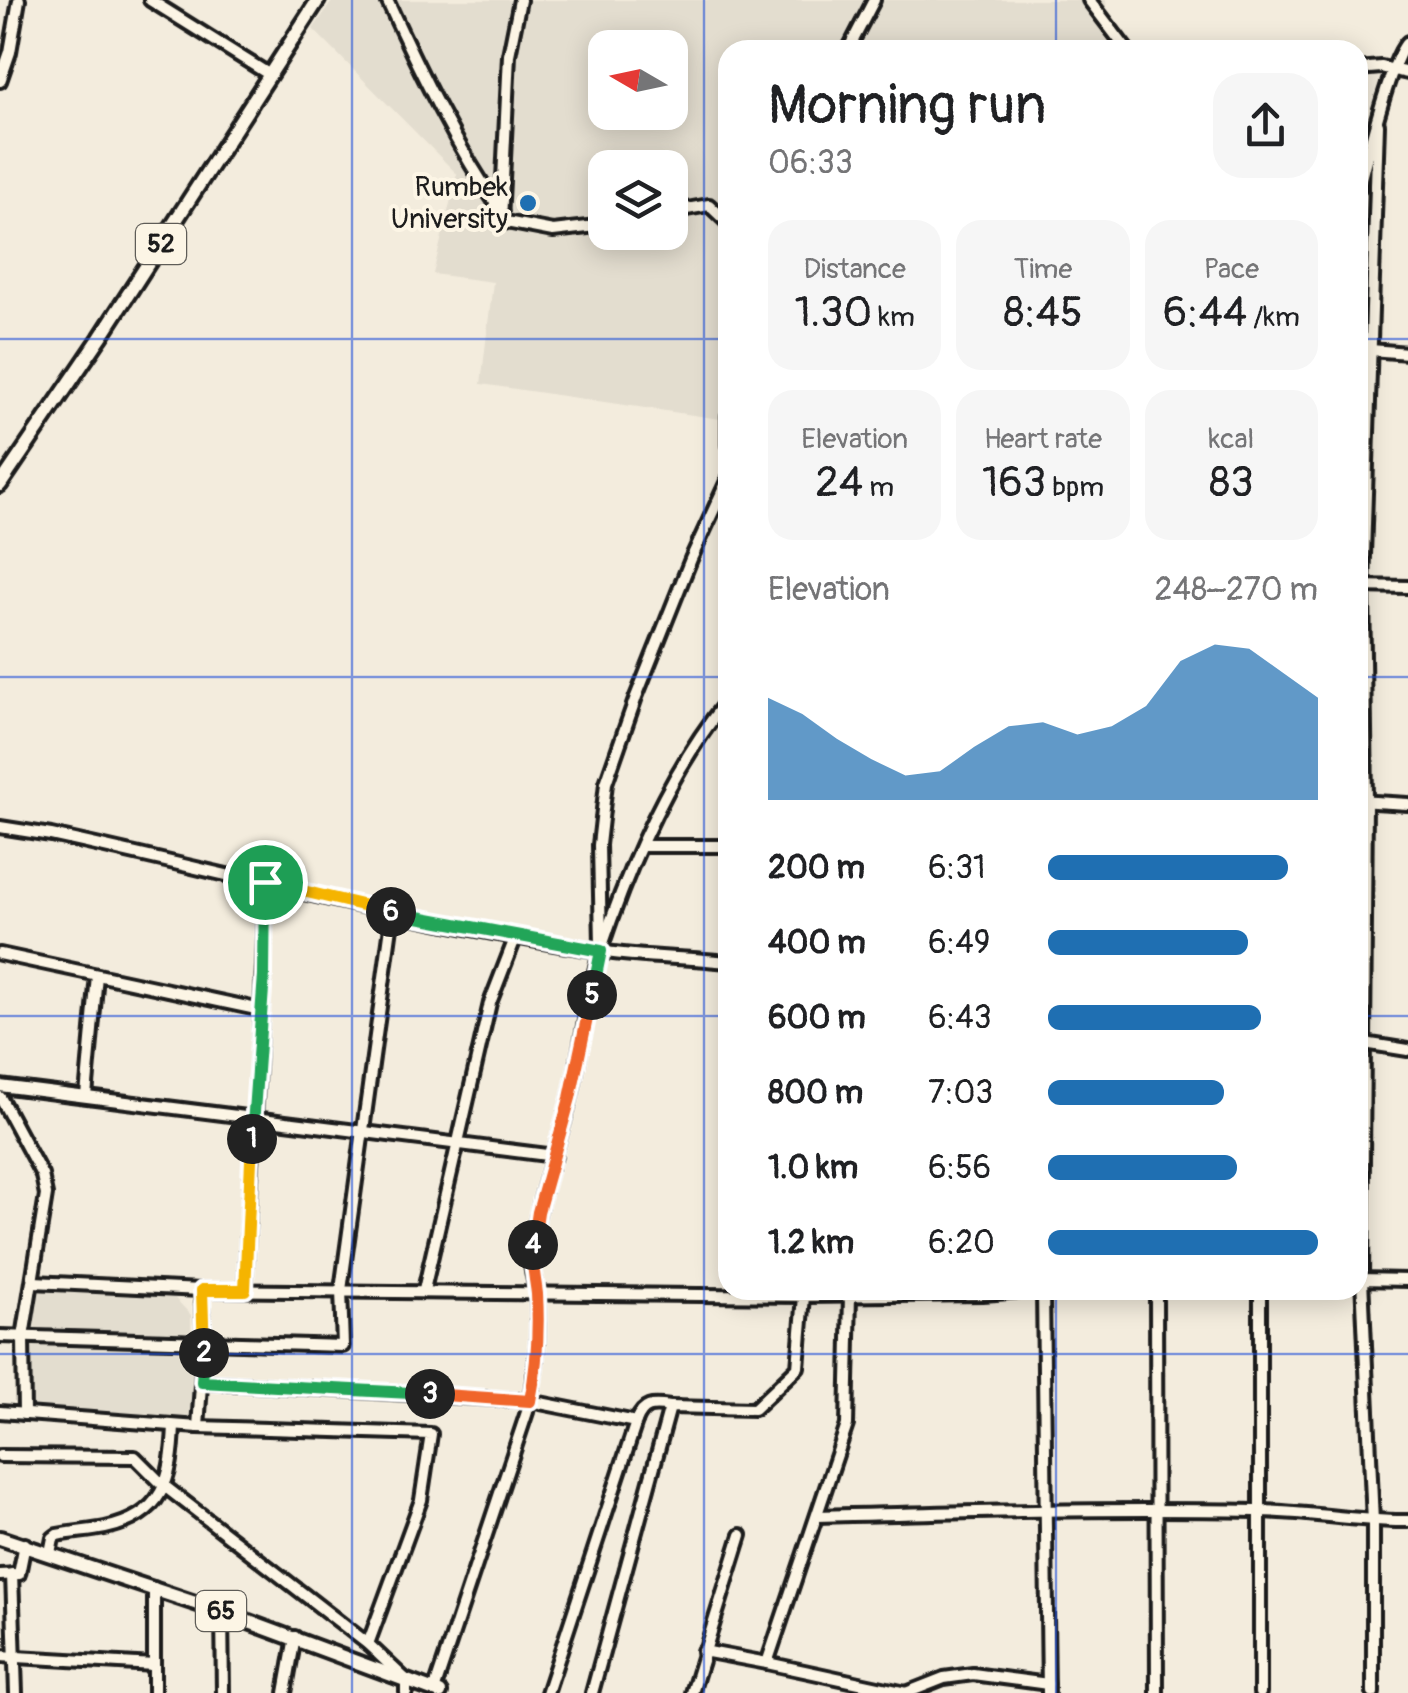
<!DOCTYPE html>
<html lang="en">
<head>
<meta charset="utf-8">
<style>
	body { margin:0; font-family:Pangolin,sans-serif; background:#f6f6f6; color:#202124; height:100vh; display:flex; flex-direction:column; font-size:38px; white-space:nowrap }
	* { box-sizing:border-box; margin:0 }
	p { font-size:32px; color:#757577 }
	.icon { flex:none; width:55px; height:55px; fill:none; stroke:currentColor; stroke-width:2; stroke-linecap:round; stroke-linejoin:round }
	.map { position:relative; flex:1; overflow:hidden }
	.panel { position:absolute; left:718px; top:40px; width:650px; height:1260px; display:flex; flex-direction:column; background:#fff; border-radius:30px; box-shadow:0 5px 25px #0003 }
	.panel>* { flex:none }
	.needle { width:65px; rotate:279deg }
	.controls { position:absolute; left:588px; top:30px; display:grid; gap:20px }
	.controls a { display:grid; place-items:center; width:100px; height:100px; border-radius:20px; background:#fff; box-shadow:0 5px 25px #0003; font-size:50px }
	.pin { position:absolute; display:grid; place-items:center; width:85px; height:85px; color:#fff; margin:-42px; border:5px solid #fff; border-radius:50%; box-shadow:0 2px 10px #0007 }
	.km { position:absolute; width:50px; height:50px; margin:-25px; border-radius:50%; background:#222; color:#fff; font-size:28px; line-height:50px; text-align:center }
	.round { display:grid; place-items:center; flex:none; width:105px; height:105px; border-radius:30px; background:#f6f6f6 }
	.head { display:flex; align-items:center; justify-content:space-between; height:170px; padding:0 50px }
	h1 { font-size:55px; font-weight:600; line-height:75px }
	.stats { display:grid; grid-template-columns:repeat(3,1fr); gap:15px; height:170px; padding:10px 50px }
	.stats div { display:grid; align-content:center; border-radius:25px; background:#f6f6f6; text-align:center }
	.stats b { font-size:42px; font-weight:600 }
	.stats small { font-size:28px; font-weight:400 }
	.stats p { font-size:28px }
	.chart { height:280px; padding:20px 50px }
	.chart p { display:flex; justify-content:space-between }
	.chart svg { width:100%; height:180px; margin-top:10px; fill:#1f6fb2; opacity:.7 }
	ul { padding:0 50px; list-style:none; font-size:32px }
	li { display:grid; grid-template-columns:160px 120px 1fr; align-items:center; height:75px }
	li i { height:25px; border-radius:12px; background:#1f6fb2 }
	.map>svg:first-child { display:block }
	.built { fill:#e3ddcf; fill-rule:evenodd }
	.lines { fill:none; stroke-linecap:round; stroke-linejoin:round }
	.minor-casing { stroke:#1c1c1c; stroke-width:18 }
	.major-casing { stroke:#1c1c1c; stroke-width:20 }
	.minor { stroke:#fcf5e5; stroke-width:10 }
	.major { stroke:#fcf5e5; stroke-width:12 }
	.split-1-casing { stroke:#fff; stroke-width:20 }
	.split-2-casing { stroke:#fff; stroke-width:20 }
	.split-3-casing { stroke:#fff; stroke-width:20 }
	.split-4-casing { stroke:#fff; stroke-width:20 }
	.split-5-casing { stroke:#fff; stroke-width:20 }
	.split-6-casing { stroke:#fff; stroke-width:20 }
	.split-7-casing { stroke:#fff; stroke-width:20 }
	.split-1 { stroke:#22a559; stroke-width:12 }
	.split-2 { stroke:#f5b400; stroke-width:12 }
	.split-3 { stroke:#22a559; stroke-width:12 }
	.split-4 { stroke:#f0652b; stroke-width:12 }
	.split-5 { stroke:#f0652b; stroke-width:12 }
	.split-6 { stroke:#22a559; stroke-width:12 }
	.split-7 { stroke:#f5b400; stroke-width:12 }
	.grid { fill:none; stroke:#1d4ed8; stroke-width:2.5; stroke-opacity:0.55 }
	.poi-dot { fill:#1f6fb2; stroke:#fcf5e5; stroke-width:4 }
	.labels { text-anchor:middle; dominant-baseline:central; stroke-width:8; stroke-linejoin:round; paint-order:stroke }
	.shield { fill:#fcf5e5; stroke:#5f5d58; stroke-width:2.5 }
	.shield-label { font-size:25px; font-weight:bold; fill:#1c1c1c }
	.poi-label { font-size:28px; fill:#1c1c1c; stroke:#fcf5e5; text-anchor:end }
</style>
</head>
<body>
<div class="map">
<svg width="1408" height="1693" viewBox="0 0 1408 1693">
	<rect width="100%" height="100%" fill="#f3ecdd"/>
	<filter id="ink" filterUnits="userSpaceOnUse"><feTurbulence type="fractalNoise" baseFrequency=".01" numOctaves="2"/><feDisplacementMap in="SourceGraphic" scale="20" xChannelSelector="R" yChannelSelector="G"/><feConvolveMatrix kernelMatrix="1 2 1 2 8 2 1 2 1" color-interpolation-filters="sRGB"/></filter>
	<g filter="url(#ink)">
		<g class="built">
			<path d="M333 0H1106L1110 50H728L727 420 481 384 493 282 433 274 457 174 313 29ZM605 48H670V112H605ZM605 168H670V232H605Z"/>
			<path d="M35 1290 168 1291 191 1315V1332L34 1331Z"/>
			<path d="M31 1340 197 1343 191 1423 29 1408Z"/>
		</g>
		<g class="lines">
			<defs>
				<g id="minor">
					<path d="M150 0 270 75"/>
					<path d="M387 0C421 74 456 146 502 213"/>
					<path d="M520 0 509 55 501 221 553 231 605 225"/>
					<path d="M1089 0 1127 50"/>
					<path d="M848 50 874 0"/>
					<path d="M1358 69 1381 67 1408 73"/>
					<path d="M0 81 10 52 19 0"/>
					<path d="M1358 190C1365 164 1392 53 1408 42"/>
					<path d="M670 212 709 205 728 223"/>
					<path d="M1358 349 1408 353"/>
					<path d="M728 416V445"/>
					<path d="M1358 586 1408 587"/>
					<path d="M1358 801 1408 804"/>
					<path d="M0 827 51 835C235 875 419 925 606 952 646 958 687 957 728 962"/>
					<path d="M642 846H728"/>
					<path d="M601 945 599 845 606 783 636 697 691 559 728 479"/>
					<path d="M0 954 261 1010"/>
					<path d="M1358 1042 1408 1050"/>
					<path d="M0 1086 555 1156"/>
					<path d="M86 1096 97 975"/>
					<path d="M0 1097 42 1175 46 1195 23 1337 24 1414"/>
					<path d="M1359 1279 1408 1280"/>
					<path d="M33 1282 201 1290 804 1296 983 1294 1035 1290"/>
					<path d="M245 1290C251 1154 264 1018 265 882"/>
					<path d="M424 1290 490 1003 516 936"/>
					<path d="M1043 1290 1048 1693"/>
					<path d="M1156 1290 1157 1693"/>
					<path d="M850 1295 847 1425 767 1663 906 1693"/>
					<path d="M0 1336 343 1346 341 1290 393 912"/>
					<path d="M202 1382 530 1401 636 1422 547 1693"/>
					<path d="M0 1412 198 1427 431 1434 421 1500 368 1644"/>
					<path d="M636 1422C643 1404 652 1404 670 1407"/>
					<path d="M198 1427 204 1343 201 1290"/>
					<path d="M0 1456 135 1457 163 1485 368 1644 406 1680V1693"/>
					<path d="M817 1516C963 1512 1109 1508 1255 1511 1306 1511 1357 1522 1408 1521"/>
					<path d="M50 1553 53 1538 57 1535C73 1532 90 1531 105 1528 163 1516 172 1480 174 1426"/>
					<path d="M12 1574 16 1693"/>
					<path d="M0 1575 19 1574 25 1544"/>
					<path d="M154 1588V1693"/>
					<path d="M222 1612 223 1693"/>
					<path d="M703 1651 767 1663"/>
					<path d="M0 1656 154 1665"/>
					<path d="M434 1691 527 1412C536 1372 541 1331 536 1291 535 1281 531 1271 531 1261 534 1206 557 1152 570 1099 582 1050 586 997 601 949 630 862 670 771 728 699"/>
					<path d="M285 1693 295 1637"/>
					<path d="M592 1693 670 1407 754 1409 798 1367 804 1296"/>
					<path d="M692 1693 741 1535"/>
					<path d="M906 1693 944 1678 973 1674 1048 1684"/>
					<path d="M1260 1693V1290"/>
					<path d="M1373 1693V1522L1362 1279 1366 801 1363 586 1378 124"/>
				</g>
				<g id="major">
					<path d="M0 485 100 338 318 0"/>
					<path d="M0 1538 222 1612 440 1693"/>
				</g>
			</defs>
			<use href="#minor" class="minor-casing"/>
			<use href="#major" class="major-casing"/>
			<use href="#minor" class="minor"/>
			<use href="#major" class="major"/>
		</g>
	</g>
	<g class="lines" filter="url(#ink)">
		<defs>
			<path id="split-1" d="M252 1139 264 975 265 882"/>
			<path id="split-2" d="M204 1353 202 1290H245L252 1139"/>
			<path id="split-3" d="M204 1353 202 1382 430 1394"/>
			<path id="split-4" d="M430 1394 530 1401C537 1366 539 1330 537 1294 535 1276 531 1263 533 1245"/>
			<path id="split-5" d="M533 1245 538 1212 570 1098 592 995"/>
			<path id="split-6" d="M391 912 601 951 592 995"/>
			<path id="split-7" d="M265 882 391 912"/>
		</defs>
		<use href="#split-1" class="split-1-casing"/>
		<use href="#split-2" class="split-2-casing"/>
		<use href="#split-3" class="split-3-casing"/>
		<use href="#split-4" class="split-4-casing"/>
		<use href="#split-5" class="split-5-casing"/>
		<use href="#split-6" class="split-6-casing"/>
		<use href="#split-7" class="split-7-casing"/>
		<use href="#split-1" class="split-1"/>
		<use href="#split-2" class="split-2"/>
		<use href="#split-3" class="split-3"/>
		<use href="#split-4" class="split-4"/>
		<use href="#split-5" class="split-5"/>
		<use href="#split-6" class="split-6"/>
		<use href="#split-7" class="split-7"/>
	</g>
	<path class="grid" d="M352 0V1693M704 0V1693M1056 0V50M0 339H728M1358 339H1408M0 677H728M1358 677H1408M0 1016H728M1358 1016H1408M1056 1290V1693M0 1354H1408"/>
	<circle class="poi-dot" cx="528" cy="203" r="10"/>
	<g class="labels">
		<g class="shield">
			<rect x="136" y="224" width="50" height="40" rx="8"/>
			<rect x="196" y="1591" width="50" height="40" rx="8"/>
		</g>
		<g class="shield-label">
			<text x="161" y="244">52</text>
			<text x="221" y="1611">65</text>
		</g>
		<g class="poi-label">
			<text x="508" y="187">Rumbek<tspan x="508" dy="32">University</tspan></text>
		</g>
	</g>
</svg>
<div class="controls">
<a><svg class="needle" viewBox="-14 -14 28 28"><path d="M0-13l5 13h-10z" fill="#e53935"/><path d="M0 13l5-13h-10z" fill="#757577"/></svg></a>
<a><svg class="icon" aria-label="layers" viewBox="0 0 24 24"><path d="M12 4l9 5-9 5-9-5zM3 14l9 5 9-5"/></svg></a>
</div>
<div class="pin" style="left:265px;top:882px;background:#1e9e55"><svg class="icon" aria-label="arrive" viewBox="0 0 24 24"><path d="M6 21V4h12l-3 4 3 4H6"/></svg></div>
<b class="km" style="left:252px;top:1139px">1</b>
<b class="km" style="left:204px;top:1353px">2</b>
<b class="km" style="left:430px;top:1394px">3</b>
<b class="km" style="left:533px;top:1245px">4</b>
<b class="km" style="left:592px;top:995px">5</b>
<b class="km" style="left:391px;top:912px">6</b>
<section class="panel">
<div class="head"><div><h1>Morning run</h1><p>06:33</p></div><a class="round"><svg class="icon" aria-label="share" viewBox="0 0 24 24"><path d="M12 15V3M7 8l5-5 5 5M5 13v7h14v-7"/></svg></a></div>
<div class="stats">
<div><p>Distance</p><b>1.30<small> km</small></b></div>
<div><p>Time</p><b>8:45</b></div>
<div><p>Pace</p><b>6:44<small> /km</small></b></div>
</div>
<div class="stats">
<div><p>Elevation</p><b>24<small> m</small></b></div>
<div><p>Heart rate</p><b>163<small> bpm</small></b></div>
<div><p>kcal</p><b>83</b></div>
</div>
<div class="chart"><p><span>Elevation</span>248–270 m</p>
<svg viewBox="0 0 160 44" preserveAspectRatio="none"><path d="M0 44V19L10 23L20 29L30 34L40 38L50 37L60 31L70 26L80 25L90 28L100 26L110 21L120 10L130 6L140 7L150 13L160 19V44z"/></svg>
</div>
<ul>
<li><b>200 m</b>6:31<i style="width:89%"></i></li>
<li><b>400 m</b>6:49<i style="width:74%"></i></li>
<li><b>600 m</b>6:43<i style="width:79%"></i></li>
<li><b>800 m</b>7:03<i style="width:65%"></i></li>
<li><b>1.0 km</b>6:56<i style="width:70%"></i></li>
<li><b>1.2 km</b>6:20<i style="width:100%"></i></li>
</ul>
</section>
</div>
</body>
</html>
